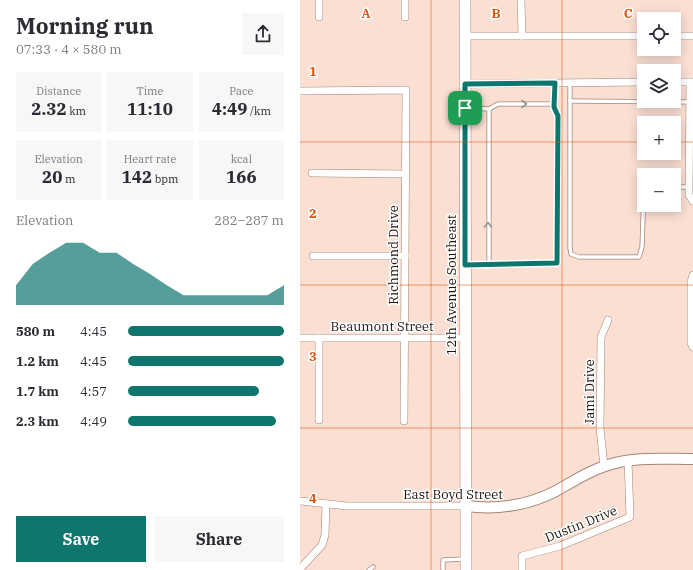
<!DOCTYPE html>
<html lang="en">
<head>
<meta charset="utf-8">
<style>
	body { margin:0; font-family:"IBM Plex Serif",serif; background:#f7f7f7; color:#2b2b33; height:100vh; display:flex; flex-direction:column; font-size:15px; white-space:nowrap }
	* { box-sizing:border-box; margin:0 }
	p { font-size:13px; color:#7c7c81 }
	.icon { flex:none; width:22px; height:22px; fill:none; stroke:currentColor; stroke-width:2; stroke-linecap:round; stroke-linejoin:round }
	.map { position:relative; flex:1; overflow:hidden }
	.details { display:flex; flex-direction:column; background:#fff; width:300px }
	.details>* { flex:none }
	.controls { position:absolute; left:337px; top:12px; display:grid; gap:8px }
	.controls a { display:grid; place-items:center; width:44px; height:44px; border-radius:0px; background:#fff; box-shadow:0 2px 10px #0003; font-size:20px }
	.pin { position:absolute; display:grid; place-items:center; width:34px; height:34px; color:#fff; margin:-17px; border-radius:8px; box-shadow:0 2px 6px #0006 }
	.round { display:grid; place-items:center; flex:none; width:42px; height:42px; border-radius:0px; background:#f7f7f7 }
	.summary { display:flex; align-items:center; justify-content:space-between; height:68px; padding:0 16px }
	h1 { font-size:22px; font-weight:700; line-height:30px }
	.stats { display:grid; grid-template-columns:repeat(3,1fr); gap:6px; height:68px; padding:4px 16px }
	.stats div { display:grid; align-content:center; border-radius:0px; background:#f7f7f7; text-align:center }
	.stats b { font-size:17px; font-weight:700 }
	.stats small { font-size:11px; font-weight:400 }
	.stats p { font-size:11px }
	.chart { height:112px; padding:8px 16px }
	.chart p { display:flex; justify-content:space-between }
	.chart svg { width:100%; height:72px; margin-top:4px; fill:#0f766e; opacity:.7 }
	.button { display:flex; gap:8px; margin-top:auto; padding:8px 16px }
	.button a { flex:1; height:46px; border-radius:0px; background:#0f766e; color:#fff; font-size:16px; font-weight:700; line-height:46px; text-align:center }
	.button a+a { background:#f7f7f7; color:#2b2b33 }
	ul { padding:0 16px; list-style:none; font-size:13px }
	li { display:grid; grid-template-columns:64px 48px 1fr; align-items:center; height:30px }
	li i { height:10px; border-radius:5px; background:#0f766e }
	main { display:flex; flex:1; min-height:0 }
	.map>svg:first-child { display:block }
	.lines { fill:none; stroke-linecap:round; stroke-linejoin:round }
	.lane-casing { stroke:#a48576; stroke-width:5 }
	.street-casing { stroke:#a48576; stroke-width:8 }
	.secondary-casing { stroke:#a48576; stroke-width:12 }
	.primary-casing { stroke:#a48576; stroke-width:12 }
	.lane { stroke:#fff; stroke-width:3.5 }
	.street { stroke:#fff; stroke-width:7 }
	.secondary { stroke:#fff; stroke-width:10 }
	.primary { stroke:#fff; stroke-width:11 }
	.oneway { stroke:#9a9593 }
	.route-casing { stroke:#fff; stroke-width:8 }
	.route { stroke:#0f766e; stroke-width:5 }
	.grid { fill:none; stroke:#de560c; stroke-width:1; stroke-opacity:0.55 }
	.labels { text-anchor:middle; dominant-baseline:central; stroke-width:3; stroke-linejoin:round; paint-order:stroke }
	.street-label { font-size:13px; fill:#1f140e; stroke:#fff }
	.grid-label { font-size:13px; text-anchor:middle; font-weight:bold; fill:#de560c; stroke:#fff; stroke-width:3; stroke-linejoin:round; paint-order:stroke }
</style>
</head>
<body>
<main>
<section class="details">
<div class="summary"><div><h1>Morning run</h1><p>07:33 · 4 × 580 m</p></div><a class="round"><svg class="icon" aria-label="share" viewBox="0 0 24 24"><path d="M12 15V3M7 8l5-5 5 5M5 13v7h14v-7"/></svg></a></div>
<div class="stats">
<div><p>Distance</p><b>2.32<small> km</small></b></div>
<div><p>Time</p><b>11:10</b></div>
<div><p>Pace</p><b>4:49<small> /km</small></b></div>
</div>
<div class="stats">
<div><p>Elevation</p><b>20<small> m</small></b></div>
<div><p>Heart rate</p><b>142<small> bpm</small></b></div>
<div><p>kcal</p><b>166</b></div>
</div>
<div class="chart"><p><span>Elevation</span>282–287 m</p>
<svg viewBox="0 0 160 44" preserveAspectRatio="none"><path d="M0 44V32L10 19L20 12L30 6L40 6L50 12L60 12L70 19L80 25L90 32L100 38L110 38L120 38L130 38L140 38L150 38L160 32V44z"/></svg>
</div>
<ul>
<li><b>580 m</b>4:45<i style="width:100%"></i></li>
<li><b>1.2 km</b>4:45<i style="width:100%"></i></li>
<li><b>1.7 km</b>4:57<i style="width:84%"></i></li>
<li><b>2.3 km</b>4:49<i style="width:95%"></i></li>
</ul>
<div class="button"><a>Save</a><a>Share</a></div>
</section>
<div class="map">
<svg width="393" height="570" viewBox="0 0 393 570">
	<rect width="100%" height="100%" fill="#fbdfd3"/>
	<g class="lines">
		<defs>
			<g id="lane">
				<path d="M270 83V248L271 254 279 257H339L342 247 344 189"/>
				<path d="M270 101 390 102"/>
				<path d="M254 107 255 83"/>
				<path d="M166 108 189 109"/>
				<path d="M374 187H389"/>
				<path d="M168 265 250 264 257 263 258 116 257 111 250 104H198L189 109V264"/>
				<path d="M69 570 73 567"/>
				<path d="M143 570V560L165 559"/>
			</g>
			<g id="street">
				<path d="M105 0V17"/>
				<path d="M221 0 222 36"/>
				<path d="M19 17V0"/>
				<path d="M165 36H344"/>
				<path d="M374 36H393"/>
				<path d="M374 82H393"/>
				<path d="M390 82 389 195 393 201"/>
				<path d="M165 84 344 82"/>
				<path d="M0 91 106 90 104 421"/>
				<path d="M12 173 105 174"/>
				<path d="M13 256H105"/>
				<path d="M393 275 391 282V343L393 347"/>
				<path d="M0 338H165"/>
				<path d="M19 420V338"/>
				<path d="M304 466 300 428 301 337 308 320"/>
				<path d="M0 501 47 506H166"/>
				<path d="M0 569 22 545 25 535 26 504"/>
				<path d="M222 570V556L260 546 330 517 328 460"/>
			</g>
			<path id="secondary" d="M166 506C198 510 227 506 256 491 272 482 287 472 305 466 333 456 363 459 393 459"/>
			<path id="primary" d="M165 0 166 570"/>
		</defs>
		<use href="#lane" class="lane-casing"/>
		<use href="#street" class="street-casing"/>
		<use href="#secondary" class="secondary-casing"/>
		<use href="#primary" class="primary-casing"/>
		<use href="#lane" class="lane"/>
		<use href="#street" class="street"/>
		<use href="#secondary" class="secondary"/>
		<use href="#primary" class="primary"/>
	</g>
	<defs><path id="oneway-chevron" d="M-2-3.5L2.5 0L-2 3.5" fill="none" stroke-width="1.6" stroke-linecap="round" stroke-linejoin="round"/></defs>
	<g class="oneway">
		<use href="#oneway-chevron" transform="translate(224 104)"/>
		<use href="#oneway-chevron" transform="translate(188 225) rotate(-90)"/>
	</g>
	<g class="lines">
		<defs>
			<path id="route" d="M255 83 254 107 258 116 257 263 165 265V84Z"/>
		</defs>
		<use href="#route" class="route-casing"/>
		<use href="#route" class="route"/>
	</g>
	<path class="grid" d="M131 0V570M262 0V570M0 142H344M374 142H393M0 285H393M0 428H393"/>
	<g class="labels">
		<g class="street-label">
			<text transform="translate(93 255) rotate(-90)">Richmond Drive</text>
			<text transform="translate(151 285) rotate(-90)">12th Avenue Southeast</text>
			<text x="82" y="326">Beaumont Street</text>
			<text transform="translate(289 392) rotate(-90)">Jami Drive</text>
			<text x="153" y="494">East Boyd Street</text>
			<text transform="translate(281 524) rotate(-22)">Dustin Drive</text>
		</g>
	</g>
	<g class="grid-label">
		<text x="66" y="18">A</text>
		<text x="196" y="18">B</text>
		<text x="328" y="18">C</text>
		<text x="13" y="76">1</text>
		<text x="13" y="218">2</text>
		<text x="13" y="361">3</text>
		<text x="13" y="503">4</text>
	</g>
</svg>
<div class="controls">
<a><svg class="icon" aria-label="locate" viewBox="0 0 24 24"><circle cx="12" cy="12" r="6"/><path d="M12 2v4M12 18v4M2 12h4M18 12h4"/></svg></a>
<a><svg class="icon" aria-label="layers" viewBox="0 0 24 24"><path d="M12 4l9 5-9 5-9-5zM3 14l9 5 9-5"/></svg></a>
<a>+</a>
<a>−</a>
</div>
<div class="pin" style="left:165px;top:108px;background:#1e9e55"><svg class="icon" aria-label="arrive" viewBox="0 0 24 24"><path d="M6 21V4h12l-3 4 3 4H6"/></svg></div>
</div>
</main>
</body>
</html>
